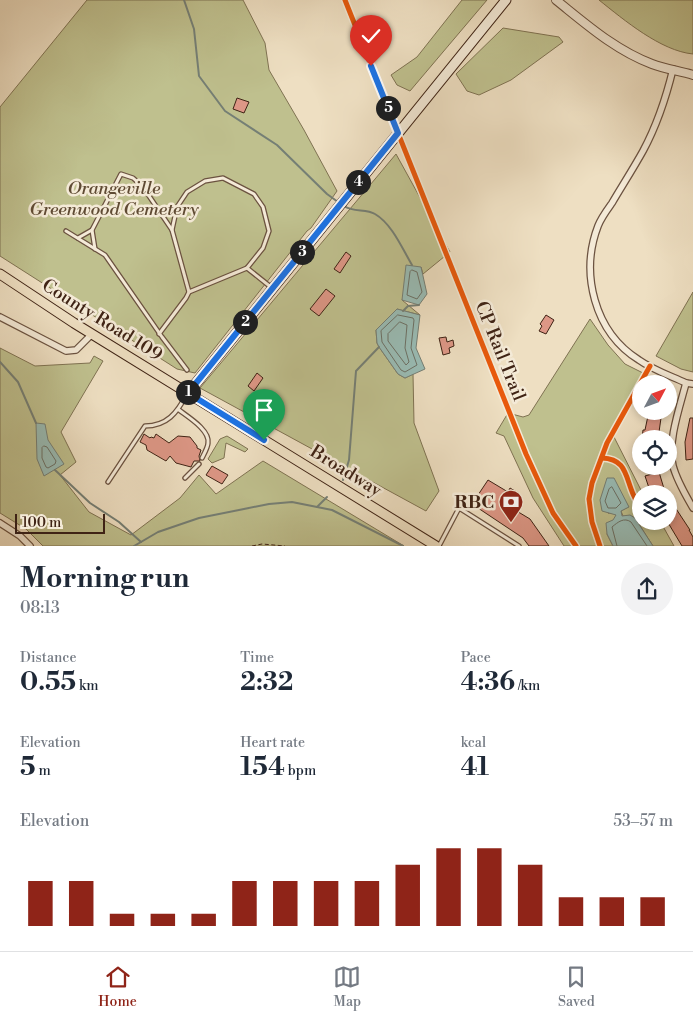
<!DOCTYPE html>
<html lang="en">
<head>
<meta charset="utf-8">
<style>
	body { margin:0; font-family:"Libre Bodoni",serif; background:#f2f2f3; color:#1f2937; height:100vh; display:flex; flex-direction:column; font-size:19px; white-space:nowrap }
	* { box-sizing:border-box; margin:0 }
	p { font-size:16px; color:#747a83 }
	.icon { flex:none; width:28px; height:28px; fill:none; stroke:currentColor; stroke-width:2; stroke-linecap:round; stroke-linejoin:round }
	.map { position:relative; height:546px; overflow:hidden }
	.drawer { display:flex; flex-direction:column; background:#fff; flex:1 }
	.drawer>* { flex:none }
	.needle { width:32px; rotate:49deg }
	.controls { position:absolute; left:632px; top:375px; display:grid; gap:10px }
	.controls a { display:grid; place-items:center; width:45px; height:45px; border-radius:50%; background:#fff; box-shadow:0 2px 8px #0003; font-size:25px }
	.scale { position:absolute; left:15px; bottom:12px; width:90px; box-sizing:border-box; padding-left:5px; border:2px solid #3f2315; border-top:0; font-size:14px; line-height:18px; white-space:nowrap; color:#3f2315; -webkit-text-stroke:4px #f4ead7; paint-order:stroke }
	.pin { position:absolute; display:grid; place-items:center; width:42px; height:42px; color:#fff; margin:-51px -21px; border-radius:50% 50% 50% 0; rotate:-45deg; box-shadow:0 0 5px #0007 }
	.pin .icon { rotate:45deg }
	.km { position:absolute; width:25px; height:25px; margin:-12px; border-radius:50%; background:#222; color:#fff; font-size:14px; line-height:25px; text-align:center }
	.round { display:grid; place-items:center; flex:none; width:52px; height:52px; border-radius:26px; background:#f2f2f3 }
	.summary { display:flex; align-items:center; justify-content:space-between; height:85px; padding:0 20px }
	h1 { font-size:28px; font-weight:700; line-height:38px }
	.metrics { display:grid; grid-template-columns:repeat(3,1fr); gap:8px; height:85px; padding:5px 20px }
	.metrics div { display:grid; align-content:center }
	.metrics b { font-size:25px; font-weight:700 }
	.metrics small { font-size:14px; font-weight:400 }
	.metrics p { font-size:14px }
	.chart { height:140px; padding:10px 20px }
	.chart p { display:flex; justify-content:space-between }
	.chart svg { width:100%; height:90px; margin-top:5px; stroke:#8f2418; stroke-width:6 }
	.dock { display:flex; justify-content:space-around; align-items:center; height:70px; border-top:1px solid #e0e1e3; background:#fff; font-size:14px; color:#747a83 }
	.dock a { display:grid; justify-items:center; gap:2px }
	.dock .selected { color:#8f2418 }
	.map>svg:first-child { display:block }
	.green { fill:#bfc08e; stroke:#7f7252 }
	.water { fill:#99bcb5; stroke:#757f75 }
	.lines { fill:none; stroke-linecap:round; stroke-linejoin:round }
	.shore { stroke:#6c7065; stroke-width:1 }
	.stream { stroke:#757f75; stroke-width:2 }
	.building { fill:#dd9786; stroke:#3f2315 }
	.service-casing { stroke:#6b5240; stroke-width:5.5 }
	.minor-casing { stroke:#6b5240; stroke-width:8 }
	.tertiary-casing { stroke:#6b5240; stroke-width:10 }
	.secondary-casing { stroke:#3f2315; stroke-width:11 }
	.primary-casing { stroke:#3f2315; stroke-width:11 }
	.path { stroke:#3f2315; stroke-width:1; stroke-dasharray:4 2.5; stroke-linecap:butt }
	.service { stroke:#f4ead7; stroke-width:3 }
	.minor { stroke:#f4ead7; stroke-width:5.5 }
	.tertiary { stroke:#f4ead7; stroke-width:8 }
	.secondary { stroke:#f4ead7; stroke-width:9 }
	.primary { stroke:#eedfc2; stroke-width:9 }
	.cycleway-casing { stroke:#f4ead7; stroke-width:8 }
	.cycleway { stroke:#e8590c; stroke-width:5 }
	.route-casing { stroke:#fff; stroke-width:10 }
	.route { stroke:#1a73e8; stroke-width:6 }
	.labels { text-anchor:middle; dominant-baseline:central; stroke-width:5; stroke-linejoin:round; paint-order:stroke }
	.park-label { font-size:18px; font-style:italic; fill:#5f4a33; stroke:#f4ead7 }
	.street-label { font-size:18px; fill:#3f2315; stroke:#f4ead7 }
	.poi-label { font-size:18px; font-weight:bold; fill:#3f2315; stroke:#f4ead7; text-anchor:end }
</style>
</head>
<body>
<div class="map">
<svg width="693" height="546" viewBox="0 0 693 546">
	<rect width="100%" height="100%" fill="#eedfc2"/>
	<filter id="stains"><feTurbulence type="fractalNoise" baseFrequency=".004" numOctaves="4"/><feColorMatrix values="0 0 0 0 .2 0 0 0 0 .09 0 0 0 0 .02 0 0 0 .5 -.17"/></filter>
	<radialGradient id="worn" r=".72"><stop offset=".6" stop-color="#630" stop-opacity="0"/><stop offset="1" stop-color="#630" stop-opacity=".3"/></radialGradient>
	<g class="green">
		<path d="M87 0H243L265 43 269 70 304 130 337 191 311 228 307 231 195 373 177 369 0 256V107Z"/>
		<path d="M462 0H487L410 91 397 85 391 75 417 57Z"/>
		<path d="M599 0H693V54C661 51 624 20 599 0Z"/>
		<path d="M503 28 559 37 563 42 511 80 479 95 467 91 456 74Z"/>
		<path d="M396 154 450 252 423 274 421 267 402 300 420 315 397 309 376 330 377 343 379 347 398 374 405 378 413 374 414 423 439 491 426 511 200 388Z"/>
		<path d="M693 292V372L681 369 656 356Z"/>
		<path d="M590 319 608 345 625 364 645 374 610 434 614 437 643 494H641V521H660L674 546H653L635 518 623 516 621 511 628 507 608 513H613L617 515 607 534 613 546H564L533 498 504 436 496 433 508 413 523 417 529 415Z"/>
		<path d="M0 348 35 366 90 363 94 356 103 361 61 432 76 462 60 475 89 512 131 535 180 498 199 475 216 494 263 461 404 546H43L26 529 0 513Z"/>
		<path d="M227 436 248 449 245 452 226 443 224 458 212 463 208 459 220 439Z"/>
	</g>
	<g class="water">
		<path d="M406 265 421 267 427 294 419 305 402 300Z"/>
		<path d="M397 309 420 315 416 348 425 369 405 378 398 374 379 347 377 343 376 330Z"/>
		<path d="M36 423 45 424 48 440 64 464 44 476 37 459Z"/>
		<path d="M607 478H614L629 507 621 511 622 516 630 515 635 518 653 546H613L607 534 606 523 613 520 616 515 602 511 600 500Z"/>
	</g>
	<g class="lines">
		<g class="shore">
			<path d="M412 270 417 272 422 292 417 299 407 295 410 272Z"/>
			<path d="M398 315 413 318 414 320 411 348 417 365 405 372 401 370 382 342 381 331Z"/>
			<path d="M400 322 407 325 405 348 409 362 406 365 388 341V334Z"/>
			<path d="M44 446 47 447 56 461 55 464 48 468 46 467 42 458V448Z"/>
			<path d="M612 487 621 503 616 508H608L605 501 609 489Z"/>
			<path d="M617 546 612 527C618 522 624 517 631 522L647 546"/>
		</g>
		<g class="stream">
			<path d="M184 0 194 29 199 76 225 111 277 145 327 194 338 202"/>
			<path d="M344 206C354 213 366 208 375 214 392 224 402 248 412 265"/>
			<path d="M403 311 408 306 419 305"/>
			<path d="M0 362 18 382 36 423"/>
			<path d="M55 470 90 503 119 522 141 542"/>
			<path d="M343 480 349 460 356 371 379 347"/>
			<path d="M317 507 327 497"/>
			<path d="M134 546 158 532 199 518 269 504 292 502 332 510 403 546"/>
		</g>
	</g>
	<g class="building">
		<path d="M237 98 249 102 244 113 233 109Z"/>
		<path d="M346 252 351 256 340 273 334 269Z"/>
		<path d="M326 289 335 296 319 316 310 309Z"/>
		<path d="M546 315 554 320 546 334 539 331 542 326 540 324Z"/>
		<path d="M446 337 447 342 453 340 454 346 449 348 450 353 443 355 439 338Z"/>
		<path d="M257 373 263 378 254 391 248 386Z"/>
		<path d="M649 411H662L658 439H642L643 430H645Z"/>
		<path d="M690 418H693V459L686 460 685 442Z"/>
		<path d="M144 434 150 438 151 437 154 438 156 434 169 443 178 436 190 437 197 446V448L201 450 199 456 200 461H194L191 467 176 463 170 456 166 461 147 450 146 445 140 442Z"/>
		<path d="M212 466 228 475 222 484 206 475Z"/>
		<path d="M659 472 665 492 651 494 645 476Z"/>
		<path d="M488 480 508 492 510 488 520 494 521 501 515 510 530 519 549 546H529L523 538 472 504Z"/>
		<path d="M669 498 690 530H689L693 537V546H682L667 521H669Z"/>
	</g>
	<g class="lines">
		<defs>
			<g id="service">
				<path d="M172 230 177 207 187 192 205 181 223 178 254 194 263 207 269 231 263 248 247 268 189 292"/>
				<path d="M66 231 105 255 162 337 187 370"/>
				<path d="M78 238 92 230"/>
				<path d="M95 249 92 230 121 174 133 178 143 187 172 230 189 292 186 298 159 334"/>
				<path d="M247 268 272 288"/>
				<path d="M179 410C188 417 210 430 208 443 208 447 204 454 202 458"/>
				<path d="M185 478 199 464"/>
				<path d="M108 482 145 426C167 426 177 413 187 394"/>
				<path d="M439 546 459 508 519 546"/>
			</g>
			<g id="minor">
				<path d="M673 69C666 98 657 125 643 151 633 169 622 186 612 203 607 210 601 218 598 226 580 273 594 332 639 360 653 370 671 376 686 383L693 384"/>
				<path d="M0 317 66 351 76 350 92 334"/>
				<path d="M686 383C680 406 667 443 673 466 677 481 685 494 693 508"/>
				<path d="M0 523 20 536 30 546"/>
			</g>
			<path id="tertiary" d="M556 0C586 24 615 50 652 64 665 69 680 71 693 75"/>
			<path id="secondary" d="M188 393 506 0"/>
			<path id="primary" d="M0 274 74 323 436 546"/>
		</defs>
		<use href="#service" class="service-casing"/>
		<use href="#minor" class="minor-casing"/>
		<use href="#tertiary" class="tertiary-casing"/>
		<use href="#secondary" class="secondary-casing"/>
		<use href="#primary" class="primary-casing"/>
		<path class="path" d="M252 546 262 544 285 546"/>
		<use href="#service" class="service"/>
		<use href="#minor" class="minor"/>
		<use href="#tertiary" class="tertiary"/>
		<use href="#secondary" class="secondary"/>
		<use href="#primary" class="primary"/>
		<defs>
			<g id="cycleway">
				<path d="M345 0 526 454 553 513 576 546"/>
				<path d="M602 458C626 459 625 475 633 494 635 499 638 504 641 508"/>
				<path d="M600 546 592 522 589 499 592 483 607 443 650 366"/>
			</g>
		</defs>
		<use href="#cycleway" class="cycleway-casing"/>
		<use href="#cycleway" class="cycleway"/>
	</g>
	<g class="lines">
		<defs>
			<path id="route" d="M264 440 188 393 398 133 371 66"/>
		</defs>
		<use href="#route" class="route-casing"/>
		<use href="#route" class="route"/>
	</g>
	<defs>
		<symbol id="bank-pin" viewBox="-11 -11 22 30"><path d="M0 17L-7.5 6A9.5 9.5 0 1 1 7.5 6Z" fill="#8f2418" stroke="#f4ead7"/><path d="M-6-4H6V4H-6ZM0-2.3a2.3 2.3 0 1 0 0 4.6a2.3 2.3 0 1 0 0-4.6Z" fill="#fff"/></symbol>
	</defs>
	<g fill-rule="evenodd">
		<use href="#bank-pin" x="497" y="488" width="28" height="38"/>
	</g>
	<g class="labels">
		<g class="park-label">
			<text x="114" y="188">Orangeville<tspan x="114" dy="21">Greenwood Cemetery</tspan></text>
		</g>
		<g class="street-label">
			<text transform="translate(102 320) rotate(32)">County Road 109</text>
			<text transform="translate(500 351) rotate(68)">CP Rail Trail</text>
			<text transform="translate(346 471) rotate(32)">Broadway</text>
		</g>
		<g class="poi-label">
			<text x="494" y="502">RBC</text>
		</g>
	</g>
	<rect width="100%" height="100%" filter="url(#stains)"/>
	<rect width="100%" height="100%" fill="url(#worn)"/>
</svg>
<div class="controls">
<a><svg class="needle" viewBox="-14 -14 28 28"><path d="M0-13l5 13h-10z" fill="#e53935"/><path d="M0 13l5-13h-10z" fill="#747a83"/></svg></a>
<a><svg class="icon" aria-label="locate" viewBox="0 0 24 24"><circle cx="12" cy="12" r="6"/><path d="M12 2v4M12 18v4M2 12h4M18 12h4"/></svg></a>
<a><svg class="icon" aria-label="layers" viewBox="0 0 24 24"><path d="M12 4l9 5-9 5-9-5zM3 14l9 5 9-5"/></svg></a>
</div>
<div class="scale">100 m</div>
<div class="pin" style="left:264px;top:440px;background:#1e9e55"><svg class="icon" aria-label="arrive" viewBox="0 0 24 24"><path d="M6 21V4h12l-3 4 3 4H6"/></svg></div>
<div class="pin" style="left:371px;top:66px;background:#d93025"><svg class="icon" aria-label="check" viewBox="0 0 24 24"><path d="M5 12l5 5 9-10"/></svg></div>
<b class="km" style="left:188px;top:392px">1</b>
<b class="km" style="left:245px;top:322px">2</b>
<b class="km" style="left:302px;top:252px">3</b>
<b class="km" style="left:358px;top:182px">4</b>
<b class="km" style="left:388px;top:108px">5</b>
</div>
<section class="drawer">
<div class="summary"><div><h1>Morning run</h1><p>08:13</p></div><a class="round"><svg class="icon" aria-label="share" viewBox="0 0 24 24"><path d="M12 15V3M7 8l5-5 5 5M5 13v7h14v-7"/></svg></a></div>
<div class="metrics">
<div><p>Distance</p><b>0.55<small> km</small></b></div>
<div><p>Time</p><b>2:32</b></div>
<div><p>Pace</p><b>4:36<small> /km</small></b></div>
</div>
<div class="metrics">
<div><p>Elevation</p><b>5<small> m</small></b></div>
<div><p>Heart rate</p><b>154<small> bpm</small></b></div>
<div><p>kcal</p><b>41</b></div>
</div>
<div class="chart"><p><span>Elevation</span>53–57 m</p>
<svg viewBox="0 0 160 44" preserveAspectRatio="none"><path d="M5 44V22M15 44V22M25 44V38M35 44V38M45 44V38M55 44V22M65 44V22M75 44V22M85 44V22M95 44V14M105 44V6M115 44V6M125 44V14M135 44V30M145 44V30M155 44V30"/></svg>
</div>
</section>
<nav class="dock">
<a class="selected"><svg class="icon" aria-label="home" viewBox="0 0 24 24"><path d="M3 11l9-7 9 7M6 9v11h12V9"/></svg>Home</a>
<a><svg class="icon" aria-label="map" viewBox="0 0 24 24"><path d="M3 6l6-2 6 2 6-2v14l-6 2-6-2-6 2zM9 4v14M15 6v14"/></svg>Map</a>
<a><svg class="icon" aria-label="saved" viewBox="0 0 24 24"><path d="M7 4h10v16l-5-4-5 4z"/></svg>Saved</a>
</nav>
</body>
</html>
